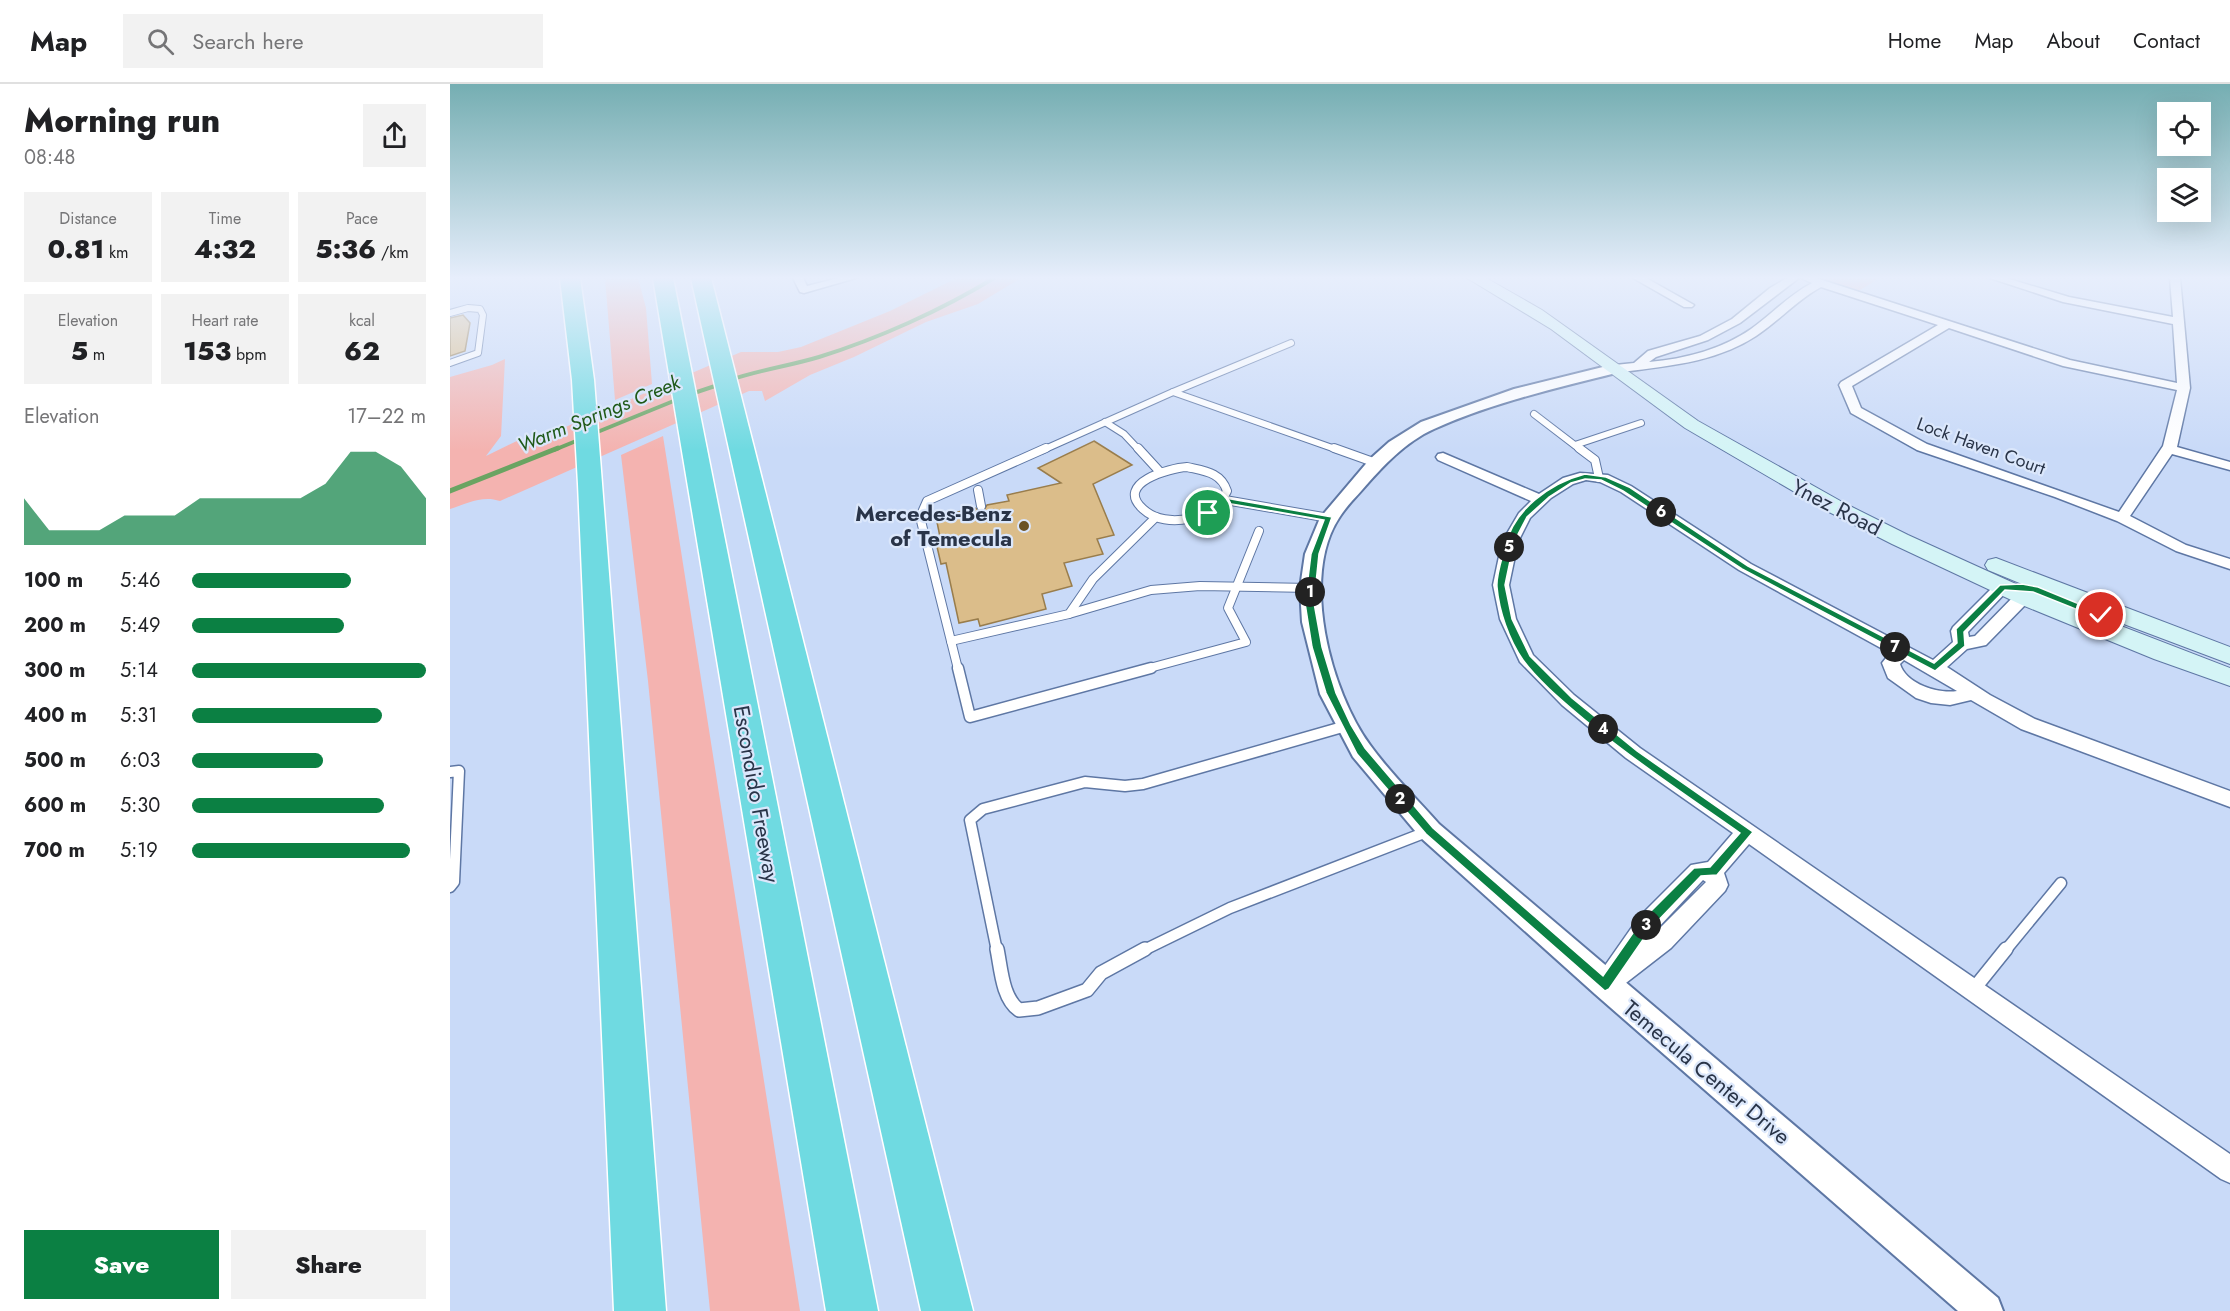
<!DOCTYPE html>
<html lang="en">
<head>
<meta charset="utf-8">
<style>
	body { margin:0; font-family:Jost,sans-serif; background:#f2f2f2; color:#202124; height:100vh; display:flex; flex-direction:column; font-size:22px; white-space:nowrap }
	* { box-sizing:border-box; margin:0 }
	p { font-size:20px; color:#757577 }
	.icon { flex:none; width:33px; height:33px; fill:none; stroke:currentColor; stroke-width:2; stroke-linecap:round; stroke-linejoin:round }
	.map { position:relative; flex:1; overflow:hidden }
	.drawer { display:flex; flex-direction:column; background:#fff; width:450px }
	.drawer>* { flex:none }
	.controls { position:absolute; left:1707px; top:18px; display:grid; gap:12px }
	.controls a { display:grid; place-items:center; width:54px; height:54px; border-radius:0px; background:#fff; box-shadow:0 6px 24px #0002; font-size:30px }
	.pin { position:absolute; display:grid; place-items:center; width:51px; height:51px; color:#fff; margin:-26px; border:3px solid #fff; border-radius:50%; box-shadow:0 2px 6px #0007 }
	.km { position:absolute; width:30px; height:30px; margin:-15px; border-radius:50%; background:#222; color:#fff; font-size:16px; line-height:30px; text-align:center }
	.round { display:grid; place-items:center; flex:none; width:63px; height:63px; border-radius:0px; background:#f2f2f2 }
	.headline { display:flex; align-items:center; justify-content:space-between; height:102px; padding:0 24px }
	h1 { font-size:33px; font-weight:800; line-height:45px }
	.figures { display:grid; grid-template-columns:repeat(3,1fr); gap:9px; height:102px; padding:6px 24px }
	.figures div { display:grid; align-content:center; border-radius:0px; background:#f2f2f2; text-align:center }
	.figures b { font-size:26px; font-weight:800 }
	.figures small { font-size:16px; font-weight:400 }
	.figures p { font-size:16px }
	.chart { height:168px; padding:12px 24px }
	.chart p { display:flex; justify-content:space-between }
	.chart svg { width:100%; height:108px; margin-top:6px; fill:#0b8043; opacity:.7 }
	.button { display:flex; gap:12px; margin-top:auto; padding:12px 24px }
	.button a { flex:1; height:69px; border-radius:0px; background:#0b8043; color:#fff; font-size:24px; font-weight:800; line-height:69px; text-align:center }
	.button a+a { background:#f2f2f2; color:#202124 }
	ul { padding:0 24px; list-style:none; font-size:20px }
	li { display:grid; grid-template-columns:96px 72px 1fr; align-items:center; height:45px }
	li i { height:15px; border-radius:8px; background:#0b8043 }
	header { display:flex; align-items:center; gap:36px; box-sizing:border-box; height:84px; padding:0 30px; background:#fff; border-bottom:2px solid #e0e0e0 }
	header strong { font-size:28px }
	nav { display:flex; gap:33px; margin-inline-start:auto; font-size:21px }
	.search { width:420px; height:54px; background:#f2f2f2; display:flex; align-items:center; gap:15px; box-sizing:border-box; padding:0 21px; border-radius:0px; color:#757577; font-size:22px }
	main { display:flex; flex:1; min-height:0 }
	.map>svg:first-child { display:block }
	.green { fill:#f4b3b0 }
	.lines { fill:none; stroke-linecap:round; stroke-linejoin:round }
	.stream-far1 { stroke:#6aa462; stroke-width:4 }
	.stream { stroke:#6aa462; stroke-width:5 }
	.building { fill:#dbbd8a; stroke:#997d4c; stroke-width:1.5 }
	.service-far3-casing { stroke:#5e77a4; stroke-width:8 }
	.service-far2-casing { stroke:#5e77a4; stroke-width:10 }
	.service-far1-casing { stroke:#5e77a4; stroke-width:13 }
	.service-casing { stroke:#5e77a4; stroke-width:16 }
	.minor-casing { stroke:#5e77a4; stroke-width:3 }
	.tertiary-casing { stroke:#5e77a4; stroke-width:4 }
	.secondary-casing { stroke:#5e77a4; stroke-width:2 }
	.motorway-casing { stroke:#fff; stroke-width:3 }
	.service-far3 { stroke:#fff; stroke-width:6 }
	.service-far2 { stroke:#fff; stroke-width:8 }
	.service-far1 { stroke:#fff; stroke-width:10 }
	.service { stroke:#fff; stroke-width:13 }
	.minor { fill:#fff; fill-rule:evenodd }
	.tertiary { fill:#fff; fill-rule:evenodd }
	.secondary { fill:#d4f4f6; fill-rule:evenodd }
	.motorway { fill:#6fdae1; fill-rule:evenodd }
	.route { fill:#0b8043; stroke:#fff; stroke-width:1.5 }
	.poi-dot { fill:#6a5122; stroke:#dbe7fb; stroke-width:2 }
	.labels { text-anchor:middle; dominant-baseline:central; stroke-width:4.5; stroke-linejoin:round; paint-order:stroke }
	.far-street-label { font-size:18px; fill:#293448; stroke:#dbe7fb }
	.far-water-label { font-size:20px; font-style:italic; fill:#1f5918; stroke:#dbe7fb }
	.street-label { font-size:22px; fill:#293448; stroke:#dbe7fb }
	.poi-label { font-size:22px; font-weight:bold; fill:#293448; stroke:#dbe7fb; text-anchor:end }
</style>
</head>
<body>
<header>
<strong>Map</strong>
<div class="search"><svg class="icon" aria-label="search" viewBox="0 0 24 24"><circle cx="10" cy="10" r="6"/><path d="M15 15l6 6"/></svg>Search here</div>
<nav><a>Home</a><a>Map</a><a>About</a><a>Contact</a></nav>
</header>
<main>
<section class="drawer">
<div class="headline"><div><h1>Morning run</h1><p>08:48</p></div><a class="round"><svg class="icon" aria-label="share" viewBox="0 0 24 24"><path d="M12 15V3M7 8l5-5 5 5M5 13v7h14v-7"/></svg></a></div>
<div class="figures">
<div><p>Distance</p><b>0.81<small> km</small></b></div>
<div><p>Time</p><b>4:32</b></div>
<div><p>Pace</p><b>5:36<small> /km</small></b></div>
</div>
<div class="figures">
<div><p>Elevation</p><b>5<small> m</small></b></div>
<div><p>Heart rate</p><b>153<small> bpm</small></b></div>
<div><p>kcal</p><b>62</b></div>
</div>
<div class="chart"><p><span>Elevation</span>17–22 m</p>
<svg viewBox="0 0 160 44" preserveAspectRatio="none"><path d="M0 44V25L10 38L20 38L30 38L40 32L50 32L60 32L70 25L80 25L90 25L100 25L110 25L120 19L130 6L140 6L150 12L160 25V44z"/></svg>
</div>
<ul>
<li><b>100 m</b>5:46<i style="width:68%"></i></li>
<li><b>200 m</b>5:49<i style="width:65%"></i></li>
<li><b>300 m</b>5:14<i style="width:100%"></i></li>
<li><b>400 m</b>5:31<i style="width:81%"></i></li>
<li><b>500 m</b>6:03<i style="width:56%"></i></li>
<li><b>600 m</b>5:30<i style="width:82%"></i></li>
<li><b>700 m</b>5:19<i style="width:93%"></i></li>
</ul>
<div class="button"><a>Save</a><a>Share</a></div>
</section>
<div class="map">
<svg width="1780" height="1227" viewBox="0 0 1780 1227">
	<rect width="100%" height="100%" fill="#c9daf8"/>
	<g class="green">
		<path d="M155 194H188L196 224 202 300 165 316Z"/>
		<path d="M507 194H571L528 220 476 238 404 273 360 291 315 317 312 307H299L50 417C33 411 17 419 0 425V293L42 281 55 275 51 352 36 372 71 355V362L291 268H328L351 263 440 227Z"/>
		<path d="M1371 194H1430L1408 207Z"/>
		<path d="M213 352 350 1227H260L198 597 171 371Z"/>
	</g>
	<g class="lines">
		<g class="stream-far1">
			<path d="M280 296C309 286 339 282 369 273 427 255 492 226 544 194"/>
			<path d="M241 310 271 300"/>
			<path d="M140 351 231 314"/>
			<path d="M104 366 131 355"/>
		</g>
		<path class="stream" d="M0 407 108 364"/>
	</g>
	<g class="building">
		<path d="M13 231 20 239 15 267 0 272V234Z"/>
		<path d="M644 357 682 381 643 400 664 451 647 455 653 470 614 479 622 502 592 510 596 525 530 542 528 535 509 539 496 479 491 480 485 454 490 453 486 433 525 424 533 428 537 421 559 417 557 411 611 399 588 384Z"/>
	</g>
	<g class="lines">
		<defs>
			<g id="service-far3">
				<path d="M0 229 18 224 30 225 33 231 28 269 0 279"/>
				<path d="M723 308 841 259"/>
				<path d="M1084 330 1131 366"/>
				<path d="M655 338 674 350 689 366"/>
				<path d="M1125 361 1191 339"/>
				<path d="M593 366 723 308 888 366"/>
			</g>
			<g id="service-far2">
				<path d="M688 364 710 388"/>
				<path d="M884 364 926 379"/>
				<path d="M1129 364 1145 376 1149 394"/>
				<path d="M737 383C754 387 771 388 777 407 765 434 717 447 693 425 664 399 720 384 737 383Z"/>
				<path d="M528 406 531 422"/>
				<path d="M775 416 879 434"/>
				<path d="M619 530 701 506 750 502 860 504"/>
				<path d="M501 557 619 530 643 495 706 433"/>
				<path d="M508 585 470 433 477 417 596 364"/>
				<path d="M696 585 796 558 778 524 809 447"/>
			</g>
			<g id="service-far1">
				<path d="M508 584 520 633 701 584"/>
				<path d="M0 688 9 687 4 798 0 803"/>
				<path d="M547 867 520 736 533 725 635 698 675 702 693 700 896 642"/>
				<path d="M692 867 780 824 979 747"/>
				<path d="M1555 867 1611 799"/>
			</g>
			<g id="service">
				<path d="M547 865C551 884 552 914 569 926L588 924 637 906 651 889 695 865"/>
				<path d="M1523 906 1556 865"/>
			</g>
			<g id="minor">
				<path d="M343 194H353L357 202 389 194H406L354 209 350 208Z"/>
				<path d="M1183 194H1196L1244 221 1242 223H1234Z"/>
				<path d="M1337 194H1349L1290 239 1258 256 1206 273 1199 278C1235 275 1272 265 1301 245 1322 230 1339 211 1362 199L1351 194H1366L1620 276 1727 299 1723 240 1613 218 1540 194H1556L1619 213 1723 233 1720 194H1730L1740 304 1727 363 1780 378V386L1722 370 1680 432 1736 461 1780 475V485L1726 467 1667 437 1605 413 1467 366 1401 329 1389 301 1391 298 1488 241 1371 203C1347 216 1329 237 1306 252 1263 280 1214 282 1165 289L1159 285 1165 281 1184 279 1198 267 1250 252 1282 235 1320 204ZM1499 244 1613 282 1727 306 1713 362 1669 428 1477 360 1411 324 1402 302Z"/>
				<path d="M993 369 1089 410 1113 394 1130 389 1158 391 1181 402 1301 480 1483 576 1503 558 1501 547 1503 543 1547 499H1559L1561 503 1518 548 1519 553 1525 552 1568 508H1580L1582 512 1580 516 1536 561 1517 565 1497 583 1540 611 1585 635 1780 707V723L1571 645 1521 616 1500 621 1481 619 1466 614 1438 594 1432 579 1440 569 1289 486 1171 408 1150 398 1136 396 1123 400 1101 414 1080 434 1068 458 1059 501 1066 535 1083 571 1124 611 1190 664 1780 1070V1099L1771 1095 1299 760 1274 789 1278 801 1275 807 1221 864 1163 909 1155 912 1147 909 1143 901 1147 893 1189 833 1241 781 1258 778 1283 749 1176 674 1112 621 1070 578 1050 535 1043 501 1052 458 1069 429 1081 417 988 376 986 373 988 370ZM1454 576 1507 607C1488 610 1456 600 1450 580ZM1253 796 1256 798 1200 854 1205 847Z"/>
			</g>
			<path id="tertiary" d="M1165 280 1170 282 1173 285 1170 288C1107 304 1044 318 984 345 955 358 933 382 912 406 904 415 895 424 889 434 850 493 881 608 920 661 940 689 966 714 989 740L1548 1214 1553 1227H1508L1145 910 971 754 903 673 870 610 852 538 850 504 855 470 870 434 920 375 939 358 971 338 1064 305Z"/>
			<g id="secondary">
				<path d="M1017 194H1036L1092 226 1248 337 1394 419 1458 451 1588 510 1780 584V602L1704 575 1572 521 1442 460 1379 428 1235 344 1101 245Z"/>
				<path d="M1546 474 1780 563V580L1618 519 1538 486 1535 481 1538 476Z"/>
			</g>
			<g id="motorway">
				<path d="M110 194H130L144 296 216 1227H164L128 400 122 296Z"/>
				<path d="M203 194H223L428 1227H376Z"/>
				<path d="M241 194H261L523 1227H471Z"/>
			</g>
		</defs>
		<use href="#service-far3" class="service-far3-casing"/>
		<use href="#service-far2" class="service-far2-casing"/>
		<use href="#service-far1" class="service-far1-casing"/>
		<use href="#service" class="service-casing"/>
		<use href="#minor" class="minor-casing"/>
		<use href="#tertiary" class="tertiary-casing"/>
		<use href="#secondary" class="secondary-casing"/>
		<use href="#motorway" class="motorway-casing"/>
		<use href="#service-far3" class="service-far3"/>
		<use href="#service-far2" class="service-far2"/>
		<use href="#service-far1" class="service-far1"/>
		<use href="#service" class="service"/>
		<use href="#minor" class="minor"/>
		<use href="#tertiary" class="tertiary"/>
		<use href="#secondary" class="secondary"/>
		<use href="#motorway" class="motorway"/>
	</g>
	<linearGradient id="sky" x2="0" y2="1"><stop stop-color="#75aeb2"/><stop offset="0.53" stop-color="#e7eefc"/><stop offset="1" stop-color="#e7eefc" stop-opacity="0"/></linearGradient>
	<rect width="1780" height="366" fill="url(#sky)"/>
	<path class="route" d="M1135 390 1156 393 1179 403 1298 482 1484 579 1507 559 1506 545 1550 501 1572 500 1588 503 1656 531 1648 534 1583 508 1555 506 1514 548 1515 562 1485 587 1292 485 1173 407 1151 396 1135 395 1121 399 1099 413 1077 433 1064 458 1055 501 1062 535 1080 572 1122 614 1187 667 1303 748 1267 791 1251 792 1201 844 1159 905 1155 907 976 750 907 670 876 609 862 563 855 519 861 470 874 436 776 419 761 431 754 429 775 414 882 433 869 470 864 519 872 563 886 609 901 641 915 664 983 744 1153 892 1192 836 1244 784 1260 783 1290 749C1237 712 1185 677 1135 636 1115 619 1088 597 1073 576 1059 556 1049 527 1047 503 1046 491 1052 475 1055 463 1063 426 1100 399 1135 390Z"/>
	<circle class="poi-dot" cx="574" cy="442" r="6"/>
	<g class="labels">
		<g class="far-street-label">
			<text transform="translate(1531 362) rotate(20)">Lock Haven Court</text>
		</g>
		<g class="far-water-label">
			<text transform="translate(149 330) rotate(-22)">Warm Springs Creek</text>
		</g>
		<g class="street-label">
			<text transform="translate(1387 423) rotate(27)">Ynez Road</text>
			<text transform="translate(307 710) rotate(80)">Escondido Freeway</text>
			<text transform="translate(1257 988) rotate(40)">Temecula Center Drive</text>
		</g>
		<g class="poi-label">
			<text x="562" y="429">Mercedes-Benz<tspan x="562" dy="25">of Temecula</tspan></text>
		</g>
	</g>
</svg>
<div class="controls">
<a><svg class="icon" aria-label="locate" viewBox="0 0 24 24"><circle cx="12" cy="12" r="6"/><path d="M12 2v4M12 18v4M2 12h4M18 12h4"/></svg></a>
<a><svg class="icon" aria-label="layers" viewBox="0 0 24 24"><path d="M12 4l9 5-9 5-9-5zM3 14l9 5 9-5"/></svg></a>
</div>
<div class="pin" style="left:758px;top:429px;background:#1e9e55"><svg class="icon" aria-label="arrive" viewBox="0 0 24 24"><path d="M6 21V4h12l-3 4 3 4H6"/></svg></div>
<div class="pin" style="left:1651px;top:531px;background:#d93025"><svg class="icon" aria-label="check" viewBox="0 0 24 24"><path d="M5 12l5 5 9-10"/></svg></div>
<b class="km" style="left:860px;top:508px">1</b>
<b class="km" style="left:950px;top:715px">2</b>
<b class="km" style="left:1196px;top:841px">3</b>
<b class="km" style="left:1153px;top:645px">4</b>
<b class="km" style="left:1059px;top:463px">5</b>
<b class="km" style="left:1211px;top:428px">6</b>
<b class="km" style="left:1445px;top:563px">7</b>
</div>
</main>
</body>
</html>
